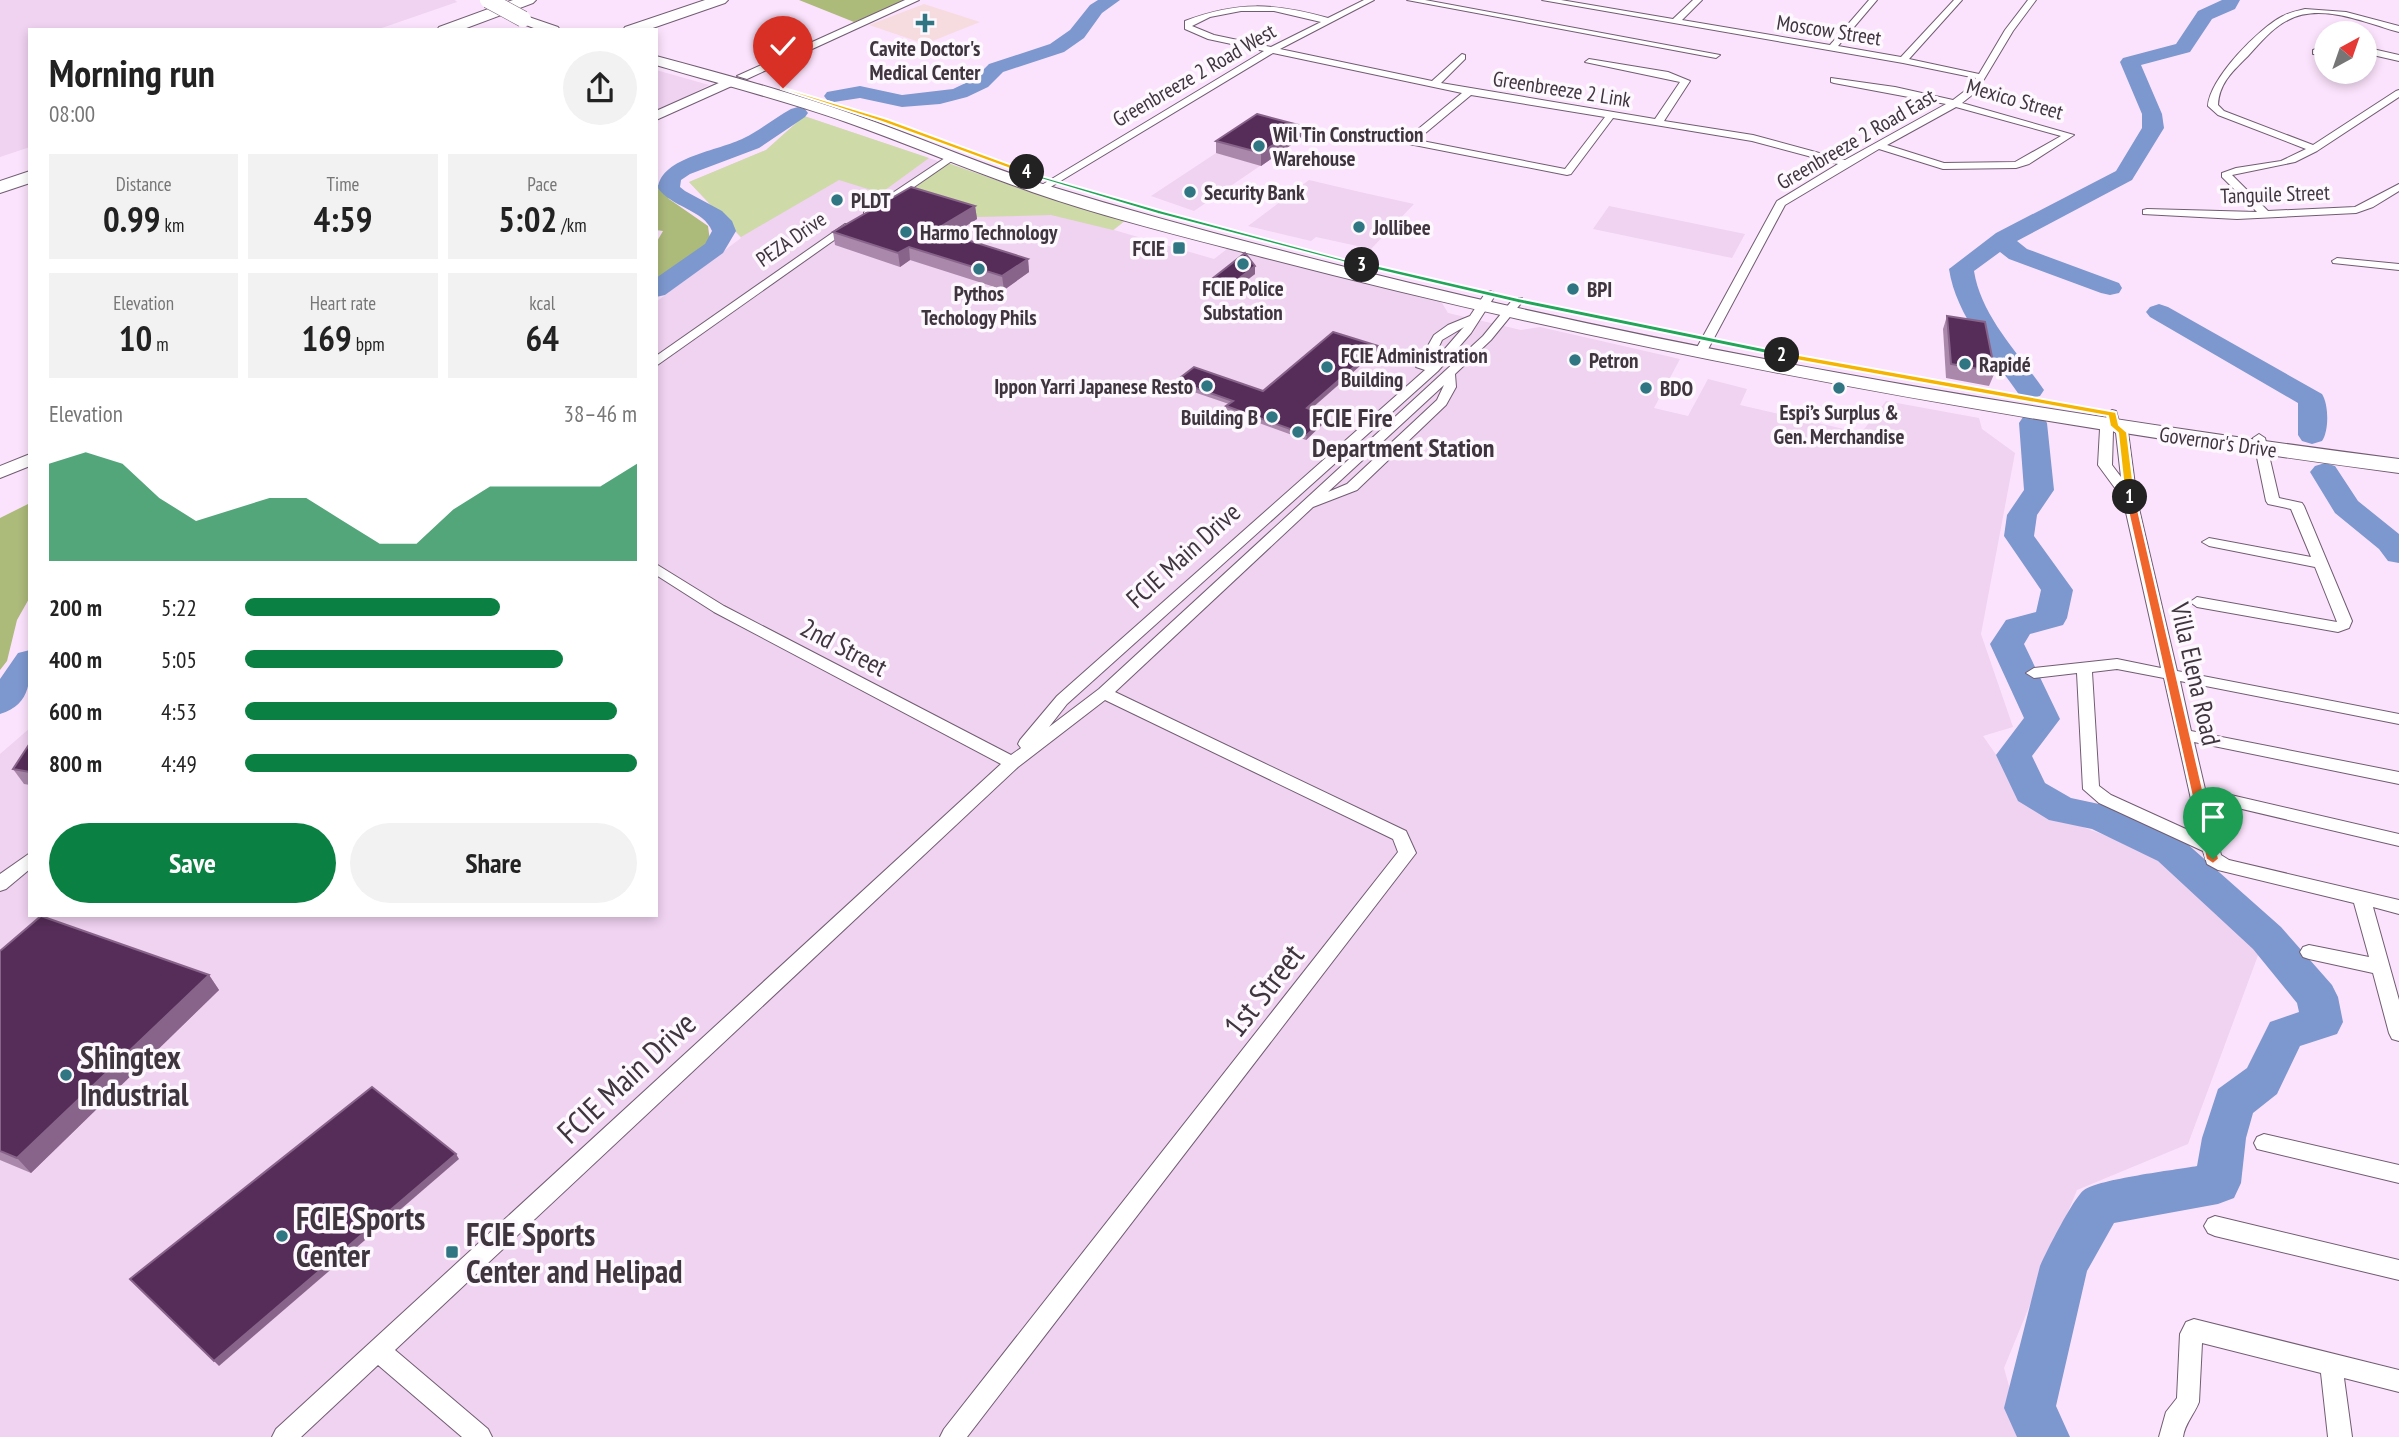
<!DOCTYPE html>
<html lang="en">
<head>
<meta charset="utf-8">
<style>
	body { margin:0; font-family:"PT Sans Narrow",sans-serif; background:#f2f2f2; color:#222; height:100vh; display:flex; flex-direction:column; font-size:26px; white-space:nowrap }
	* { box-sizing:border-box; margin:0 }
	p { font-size:23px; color:#767676 }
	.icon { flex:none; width:38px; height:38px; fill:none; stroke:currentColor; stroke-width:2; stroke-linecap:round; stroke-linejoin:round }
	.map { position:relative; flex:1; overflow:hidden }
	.drawer { position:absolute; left:28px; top:28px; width:630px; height:889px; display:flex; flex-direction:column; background:#fff; border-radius:0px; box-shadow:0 4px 10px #0003 }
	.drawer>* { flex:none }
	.needle { width:46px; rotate:40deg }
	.tools { position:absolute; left:2314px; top:21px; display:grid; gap:14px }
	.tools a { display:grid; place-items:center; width:63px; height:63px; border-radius:50%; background:#fff; box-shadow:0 4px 10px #0003; font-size:35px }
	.pin { position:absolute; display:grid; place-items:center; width:60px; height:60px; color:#fff; margin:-72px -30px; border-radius:50% 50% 50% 0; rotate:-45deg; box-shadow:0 0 7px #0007 }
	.pin .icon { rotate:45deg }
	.km { position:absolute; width:35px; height:35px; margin:-18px; border-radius:50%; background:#222; color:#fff; font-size:19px; line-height:35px; text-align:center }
	.round { display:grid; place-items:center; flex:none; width:74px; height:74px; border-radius:37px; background:#f2f2f2 }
	.overview { display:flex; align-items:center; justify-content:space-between; height:119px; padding:0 21px }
	h1 { font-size:38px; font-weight:600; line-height:52px }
	.metrics { display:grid; grid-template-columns:repeat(3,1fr); gap:10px; height:119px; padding:7px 21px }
	.metrics div { display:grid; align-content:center; border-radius:0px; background:#f2f2f2; text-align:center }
	.metrics b { font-size:35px; font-weight:600 }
	.metrics small { font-size:19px; font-weight:400 }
	.metrics p { font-size:19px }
	.chart { height:196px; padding:14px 21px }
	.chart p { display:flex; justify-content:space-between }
	.chart svg { width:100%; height:126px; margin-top:7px; fill:#0b8043; opacity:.7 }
	.cta { display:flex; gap:14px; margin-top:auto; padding:14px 21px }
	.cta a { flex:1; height:80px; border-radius:42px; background:#0b8043; color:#fff; font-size:28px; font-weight:600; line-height:80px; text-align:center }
	.cta a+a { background:#f2f2f2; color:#222 }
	ul { padding:0 21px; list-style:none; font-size:23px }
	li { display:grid; grid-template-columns:112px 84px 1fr; align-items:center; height:52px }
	li i { height:18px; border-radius:9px; background:#0b8043 }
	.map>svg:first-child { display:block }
	.built { fill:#f0d2f1 }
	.medical { fill:#f6dbdf }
	.green { fill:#cedaa7 }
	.forest { fill:#acba7a }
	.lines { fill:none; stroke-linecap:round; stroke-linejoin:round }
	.river { fill:#7d98cf; fill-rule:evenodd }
	.minor-casing { stroke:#715c72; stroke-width:2 }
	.tertiary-casing { stroke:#715c72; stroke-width:2 }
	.primary-casing { stroke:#715c72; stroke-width:2 }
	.motorway-casing { stroke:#715c72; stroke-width:2 }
	.minor { fill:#fff; fill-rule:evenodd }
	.tertiary { fill:#fff; fill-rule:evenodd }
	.primary { fill:#fff; fill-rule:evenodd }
	.motorway { fill:#fff; fill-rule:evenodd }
	.primary-bridge-casing { stroke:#715c72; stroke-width:17; stroke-linecap:butt }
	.primary-bridge { stroke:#fff; stroke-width:16 }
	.wall { fill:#a988ab }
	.shaded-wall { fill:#88648a }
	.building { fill:#562d59; stroke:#88648a; stroke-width:2 }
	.split-1 { fill:#f0652b; stroke:#fff; stroke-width:2 }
	.split-2 { fill:#f5b400; stroke:#fff; stroke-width:2 }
	.split-3 { fill:#22a559; stroke:#fff; stroke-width:2 }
	.split-4 { fill:#22a559; stroke:#fff; stroke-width:2 }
	.split-5 { fill:#f5b400; stroke:#fff; stroke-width:2 }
	.poi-dot { fill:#307682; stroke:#fdf8fd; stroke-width:2.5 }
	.labels { text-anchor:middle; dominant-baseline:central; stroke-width:7; stroke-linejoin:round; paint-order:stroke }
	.far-street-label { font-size:21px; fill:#3f353f; stroke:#fdf8fd }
	.far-poi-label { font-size:21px; font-weight:bold; fill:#3f353f; stroke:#fdf8fd; text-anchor:start }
	.poi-label { font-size:26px; font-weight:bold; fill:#3f353f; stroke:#fdf8fd; text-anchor:start }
	.street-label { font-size:26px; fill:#3f353f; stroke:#fdf8fd }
	.near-street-label { font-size:32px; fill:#3f353f; stroke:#fdf8fd }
	.near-poi-label { font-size:32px; font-weight:bold; fill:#3f353f; stroke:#fdf8fd; text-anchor:start }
</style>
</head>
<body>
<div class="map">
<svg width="2399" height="1437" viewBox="0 0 2399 1437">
	<rect width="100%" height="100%" fill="#fce3fd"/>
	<g class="built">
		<path d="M0 0H455L457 2 376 30H30V147L0 157Z"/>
		<path d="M656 70 709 85 656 112Z"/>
		<path d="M804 116 1033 193 1126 220 1114 230 1214 259 1227 249 1437 300 1442 303 1448 313 1521 330 1540 327 1680 359 1654 408 1688 416 1708 379 1747 389 1740 405 1861 433 1886 401 1979 418 1982 429 2015 453 1981 634 2013 727 1983 736 2034 809 2177 862 2260 950 2188 1144 2077 1190 2004 1368 2023 1437H0V754L30 728V915H656V302L741 238 689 182 766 150Z"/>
		<path d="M1257 126 1301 138 1194 211 1151 196Z"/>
		<path d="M1309 180 1360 192 1414 204 1371 249 1316 237 1311 241 1248 226Z"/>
		<path d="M1609 206 1745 234 1732 258 1593 229Z"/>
	</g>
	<path class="medical" d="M924 4 980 22 925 44 869 25Z"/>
	<g class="green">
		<path d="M804 116 929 158 881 193 839 180 741 237 689 182 766 150Z"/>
		<path d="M948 163 1033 193 1126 220 1113 230 1051 215 976 217 905 195Z"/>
	</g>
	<g class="forest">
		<path d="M799 0H909L854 22Z"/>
		<path d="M656 185H660L669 199 708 226 710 241 690 265 656 282V243L663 231 656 230Z"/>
		<path d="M30 503V597L17 620 7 661 0 670V518Z"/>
	</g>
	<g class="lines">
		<g class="river">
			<path d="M1098 0H1120L1102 13 1084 38 1064 52 1003 72 988 87 967 97 940 104 902 107 860 98 834 102 827 100 824 96 827 92 860 86 902 95 953 89 974 79 989 64 1050 44 1070 30 1090 5Z"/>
			<path d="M2222 0H2240L2235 9 2212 19 2190 52 2141 65 2162 114 2164 128 2132 180 2017 241 2027 249 2119 283 2122 288 2119 293 2110 295 2101 293 2009 259 2000 252 1974 271C1981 316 2019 354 2044 390L2040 396 2030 398 2020 396C1994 358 1956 316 1949 269L1996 233 2116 171 2142 128V114L2120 62 2123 58 2176 44 2198 11Z"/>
			<path d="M798 107 805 109 808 113 805 117 759 148 690 174 681 180 680 187 685 191 722 211 732 221 736 231 723 253 665 295 656 297V278L705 244 712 231C704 210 671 207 658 188 661 157 719 151 744 138 760 130 775 118 791 109Z"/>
			<path d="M2159 304 2168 307 2322 394C2329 405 2329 431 2322 441L2312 444 2302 441 2298 435V403L2150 317 2146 312 2150 307Z"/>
			<path d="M2033 415 2043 417 2047 423 2054 490 2037 515 2034 536 2073 590 2067 618 2063 625 2030 634 2024 644 2060 719 2032 756 2045 783 2071 798 2113 807 2184 841 2281 927 2332 985 2338 997 2343 1022 2337 1034 2300 1046 2277 1094 2253 1113 2246 1138 2241 1183 2234 1198 2218 1204 2114 1223 2087 1271 2056 1406 2070 1437H2017L2004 1408 2040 1266C2046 1252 2074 1197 2084 1190 2099 1179 2175 1170 2197 1166L2202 1138 2218 1089 2247 1068 2270 1022 2299 1012 2297 1003 2253 949 2158 861 2092 829 2049 820 2018 801 1996 755 2024 718 1990 644 2006 620 2036 612 2041 590 2004 536 2007 515 2024 490 2019 423 2023 417Z"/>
			<path d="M2325 463 2335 466 2358 501 2399 534V563L2388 561 2379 549 2335 513 2310 472 2315 466Z"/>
			<path d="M30 650C30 678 33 704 0 714V679L18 653Z"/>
		</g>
		<defs>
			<g id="minor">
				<path d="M1364 0H1374L1280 49 1432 81 1462 54 1465 55V59L1441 83 1655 119 1680 82 1585 62 1589 59 1668 72 1690 81 1664 121 1753 135 1845 160 1946 104 1834 83 1831 82V78L1895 87 1953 100 1970 87 1976 78 1903 63 1542 0H1561L1673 19 1693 0H1702L1682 20 1830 45 1869 0H1877L1838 46 1901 57 1954 0H1962L1909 59 1979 74 2005 30 2028 0H2036L2013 31 1977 91 1962 103 2074 135 2029 164 2016 168 1943 169 1879 149 1785 205 1706 353 1700 357 1694 353 1777 201 1838 164 1752 141 1613 118 1571 174 1567 175 1409 144 1404 141 1406 139 1462 93 1273 53 1044 191 1035 189 1264 51 1208 39 1185 29V21C1238 1 1274 3 1328 18ZM1241 11H1274L1321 22 1271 47 1214 35 1192 26 1210 17ZM1471 95 1605 117 1565 169 1417 140ZM1956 107 2061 136 2015 162 1944 163 1887 145Z"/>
				<path d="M1407 0H1425L1720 55 1716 58Z"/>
				<path d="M2305 9 2346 12 2399 26V32C2366 23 2321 2 2288 20 2272 28 2260 43 2248 56 2233 71 2219 83 2218 105L2224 111 2313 145 2396 91 2399 90V97L2317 151 2295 162 2232 175 2268 211 2355 207 2399 184V191L2373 207 2356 213 2237 219 2143 214V210L2147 209 2257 212 2222 177V173L2236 168 2281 161 2306 149 2218 115 2208 106C2210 78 2259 28 2283 16 2290 12 2297 11 2305 9Z"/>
				<path d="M2364 47 2399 55V61L2364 53Z"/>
				<path d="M2316 49H2326V55L2313 54V50Z"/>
				<path d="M951 154 959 156 872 216H864V212Z"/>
				<path d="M845 224 854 226 656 366V356Z"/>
				<path d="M2337 258 2399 264V270L2333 263 2332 261Z"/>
				<path d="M1490 291 1496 294 1471 333 1438 371 1067 704 1049 727 1099 689 1483 336 1514 298H1522V302L1491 340 1455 374 1456 387 1446 405 1357 490 1313 507 1115 692 1406 831 1416 853 967 1437H940L944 1429 1398 852 1393 839 1105 700 1018 767 395 1350 488 1429 492 1437H462L378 1365 301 1437H272L276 1429 1001 764 714 612 656 575V564L724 606 1011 755 1021 748 1018 744 1020 740 1057 696 1425 370 1416 367 1434 335 1448 325 1470 316 1486 292ZM1464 327 1462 329 1430 366 1442 340ZM1444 385 1437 400 1347 484 1328 492Z"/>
				<path d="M2112 410 2116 411 2120 425 2128 432 2137 500 2177 671 2399 714V724L2180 681 2191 731 2399 772V784L2194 742 2205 789 2399 834V846L2208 801 2221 855 2229 860 2399 900V914L2373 907 2399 1000V1041L2392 1039 2389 1033 2373 973 2309 959 2303 957 2300 952 2303 947 2309 945 2369 957 2354 903 2218 870 2207 864 2203 851 2099 803 2083 789 2077 673 2034 678 2026 673 2034 668 2117 659 2161 668 2123 499 2098 465 2100 429 2107 424 2106 414ZM2113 431 2116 433 2121 477 2112 465ZM2117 669 2164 678 2199 835 2111 795 2099 786 2092 672Z"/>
				<path d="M2259 434 2265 438 2279 498 2302 503 2304 506 2352 621 2349 628 2338 632 2197 607 2190 602 2197 597 2337 622 2315 567 2209 546 2202 542 2209 538 2311 557 2291 509 2268 504 2266 501 2253 438Z"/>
				<path d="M30 853V869L6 889 0 891V874Z"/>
				<path d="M2264 1134 2399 1165V1183L2257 1149 2254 1143 2257 1137Z"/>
				<path d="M2215 1216 2399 1260V1280L2215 1236 2208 1233 2204 1226 2208 1219Z"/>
				<path d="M2194 1319 2399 1370V1392L2344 1378 2352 1437H2328L2321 1373 2202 1343 2199 1402C2194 1415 2185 1423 2183 1437H2159L2166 1412 2177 1398 2180 1334 2186 1322Z"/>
			</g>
			<g id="tertiary">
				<path d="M905 0H919L747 79 737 76Z"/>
				<path d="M730 78 736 82 734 85 656 120V111Z"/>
				<path d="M30 454V466L0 478V466Z"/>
			</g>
			<g id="primary">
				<path d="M523 15 558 27 560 30H539L518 22 516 19Z"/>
				<path d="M656 56C723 74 790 92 855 115 920 137 983 166 1049 186 1124 209 1200 230 1275 249 1644 346 2021 410 2399 459V473C2018 422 1638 355 1266 258 1189 238 1107 218 1032 192 969 170 908 144 846 122 784 100 719 84 656 65Z"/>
			</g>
			<g id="motorway">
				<path d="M513 0H536L533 3 461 30H437L439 27Z"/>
				<path d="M705 0H728L725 3 647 30H623L625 27Z"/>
				<path d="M30 171V183L0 193V181Z"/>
			</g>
		</defs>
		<use href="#minor" class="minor-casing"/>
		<use href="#tertiary" class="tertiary-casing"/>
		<use href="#primary" class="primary-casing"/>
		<use href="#motorway" class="motorway-casing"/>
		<use href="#minor" class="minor"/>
		<use href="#tertiary" class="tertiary"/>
		<use href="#primary" class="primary"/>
		<use href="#motorway" class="motorway"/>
		<defs>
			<path id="primary-bridge" d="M488 0 523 19"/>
		</defs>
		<use href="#primary-bridge" class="primary-bridge-casing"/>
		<use href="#primary-bridge" class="primary-bridge"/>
	</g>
	<g class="wall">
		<path d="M1301 138 1261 166 1216 153V141Z"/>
		<path d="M975 206 977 219 951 235 1028 259 1029 272 1004 290 910 260 900 267 835 245 833 232Z"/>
		<path d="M1255 274 1231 292 1213 286V278Z"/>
		<path d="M1947 316 1995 372 1989 386 1946 378 1943 329Z"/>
		<path d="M1378 346 1377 351 1310 410 1327 420 1306 440 1226 411V406L1229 404 1176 386V381L1263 391Z"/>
		<path d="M30 743V785L24 784 13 769Z"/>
		<path d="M0 951 209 975 219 990 31 1173 0 1160Z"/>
	</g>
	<g class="shaded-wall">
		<path d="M1302 126 1301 138 1261 166V153Z"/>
		<path d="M975 206 977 219 937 244 935 230Z"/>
		<path d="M909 247 910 260 900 267 898 253Z"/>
		<path d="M1028 259 1029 272 1004 290 1002 276Z"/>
		<path d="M1255 266V274L1231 292 1232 284Z"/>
		<path d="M1378 346 1377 351 1306 413 1307 408Z"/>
		<path d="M1327 416V420L1306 440 1307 435Z"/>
		<path d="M209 975 219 990 31 1173 17 1158Z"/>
		<path d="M456 1154 459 1159 219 1366 214 1361Z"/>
	</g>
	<g class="building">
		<path d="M1257 114 1302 126 1261 153 1216 141Z"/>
		<path d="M911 187 975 206 935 230 1028 259 1002 276 909 247 898 253 833 232Z"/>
		<path d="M1245 253 1255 266 1232 284 1213 278Z"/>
		<path d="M1947 316 1985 322 1995 372 1951 364Z"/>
		<path d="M1333 332 1378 346 1307 408 1327 416 1307 435 1226 406 1233 401 1176 381 1194 367 1263 391Z"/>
		<path d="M30 743V772L13 769Z"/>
		<path d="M41 916 209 975 17 1158 0 1151V951Z"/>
		<path d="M372 1087 456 1154 214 1361 130 1279Z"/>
	</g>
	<path class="split-1" d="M2130 494 2135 497 2219 859 2213 864 2206 859 2125 497Z"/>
	<path class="split-2" d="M1782 352 2116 412 2119 425 2127 432 2135 497 2130 500 2125 497 2118 433 2110 426 2108 416 1779 357Z"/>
	<path class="split-3" d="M1362 262 1518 298 1782 352 1787 355 1782 357 1518 303 1360 266Z"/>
	<path class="split-4" d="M1024 171 1163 211 1366 265 1362 267 1158 214 1024 174Z"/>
	<path class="split-5" d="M781 87 887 119 1031 172 1024 174 882 122 781 89Z"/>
	<g class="poi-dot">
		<path d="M921.5 12.5h7v7h7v7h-7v7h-7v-7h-7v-7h7z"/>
		<circle cx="1259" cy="146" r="7"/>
		<circle cx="1190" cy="192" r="7"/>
		<circle cx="837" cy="200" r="7"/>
		<circle cx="1359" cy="227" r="7"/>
		<circle cx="906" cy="232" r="7"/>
		<rect x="1172" y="241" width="14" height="14" rx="3.5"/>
		<circle cx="1243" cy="264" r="7"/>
		<circle cx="979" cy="269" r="7"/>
		<circle cx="1573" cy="289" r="7"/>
		<circle cx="1575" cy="360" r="7"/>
		<circle cx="1965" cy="364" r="7"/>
		<circle cx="1327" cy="367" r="7"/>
		<circle cx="1207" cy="386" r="7"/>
		<circle cx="1646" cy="388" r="7"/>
		<circle cx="1839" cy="388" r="7"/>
		<circle cx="1272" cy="417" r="7"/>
		<circle cx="1298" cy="432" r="7"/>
		<circle cx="66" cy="1075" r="7"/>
		<circle cx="282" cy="1236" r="7"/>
		<rect x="445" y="1245" width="14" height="14" rx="3.5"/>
	</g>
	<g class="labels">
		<g class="far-street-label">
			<text transform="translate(1829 30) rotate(9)">Moscow Street</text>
			<text transform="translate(1194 75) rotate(-30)">Greenbreeze 2 Road West</text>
			<text transform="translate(1562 89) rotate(9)">Greenbreeze 2 Link</text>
			<text transform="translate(2015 99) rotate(16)">Mexico Street</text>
			<text transform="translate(1856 139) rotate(-30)">Greenbreeze 2 Road East</text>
			<text transform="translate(2275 194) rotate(-2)">Tanguile Street</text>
			<text transform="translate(791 239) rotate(-35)">PEZA Drive</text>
			<text transform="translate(2218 442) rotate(8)">Governor's Drive</text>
		</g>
		<g class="far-poi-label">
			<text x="925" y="48" text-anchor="middle">Cavite Doctor's<tspan x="925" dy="24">Medical Center</tspan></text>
			<text x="1273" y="134">Wil Tin Construction<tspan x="1273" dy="24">Warehouse</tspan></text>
			<text x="1204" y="192">Security Bank</text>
			<text x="851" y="200">PLDT</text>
			<text x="1373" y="227">Jollibee</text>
			<text x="920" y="232">Harmo Technology</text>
			<text x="1165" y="248" text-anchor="end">FCIE</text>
			<text x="1243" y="288" text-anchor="middle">FCIE Police<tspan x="1243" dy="24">Substation</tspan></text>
			<text x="1587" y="289">BPI</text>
			<text x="979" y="293" text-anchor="middle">Pythos<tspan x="979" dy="24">Techology Phils</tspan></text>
			<text x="1341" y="355">FCIE Administration<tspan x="1341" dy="24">Building</tspan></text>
			<text x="1589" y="360">Petron</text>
			<text x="1979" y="364">Rapidé</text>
			<text x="1193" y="386" text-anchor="end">Ippon Yarri Japanese Resto</text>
			<text x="1660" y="388">BDO</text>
			<text x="1839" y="412" text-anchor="middle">Espi’s Surplus &amp;<tspan x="1839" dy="24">Gen. Merchandise</tspan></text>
			<text x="1258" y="417" text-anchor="end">Building B</text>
		</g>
		<g class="poi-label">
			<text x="1312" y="417">FCIE Fire<tspan x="1312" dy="30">Department Station</tspan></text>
		</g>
		<g class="street-label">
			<text transform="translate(1183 555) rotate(-42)">FCIE Main Drive</text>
			<text transform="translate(844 647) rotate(28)">2nd Street</text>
			<text transform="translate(2196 674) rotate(77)">Villa Elena Road</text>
		</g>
		<g class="near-street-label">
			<text transform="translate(1263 990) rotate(-52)">1st Street</text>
			<text transform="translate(626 1077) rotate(-43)">FCIE Main Drive</text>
		</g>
		<g class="near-poi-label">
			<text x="80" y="1057">Shingtex<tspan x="80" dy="37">Industrial</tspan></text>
			<text x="296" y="1218">FCIE Sports<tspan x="296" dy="37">Center</tspan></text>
			<text x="466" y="1234">FCIE Sports<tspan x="466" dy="37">Center and Helipad</tspan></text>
		</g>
	</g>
</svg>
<div class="tools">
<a><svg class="needle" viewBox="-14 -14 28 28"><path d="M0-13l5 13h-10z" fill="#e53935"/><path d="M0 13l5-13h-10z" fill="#767676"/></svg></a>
</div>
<div class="pin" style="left:2213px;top:859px;background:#1e9e55"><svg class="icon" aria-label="arrive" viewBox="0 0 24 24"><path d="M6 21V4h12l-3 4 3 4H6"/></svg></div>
<div class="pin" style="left:783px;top:88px;background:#d93025"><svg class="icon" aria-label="check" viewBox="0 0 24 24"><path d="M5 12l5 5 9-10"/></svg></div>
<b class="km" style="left:2130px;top:497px">1</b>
<b class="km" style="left:1782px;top:355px">2</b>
<b class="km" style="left:1362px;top:265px">3</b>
<b class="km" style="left:1027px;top:172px">4</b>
<section class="drawer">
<div class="overview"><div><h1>Morning run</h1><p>08:00</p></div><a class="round"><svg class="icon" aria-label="share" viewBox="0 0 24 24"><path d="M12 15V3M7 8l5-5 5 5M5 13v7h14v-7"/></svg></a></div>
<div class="metrics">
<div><p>Distance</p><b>0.99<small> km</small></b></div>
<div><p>Time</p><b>4:59</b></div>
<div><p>Pace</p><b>5:02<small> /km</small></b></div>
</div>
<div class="metrics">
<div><p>Elevation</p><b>10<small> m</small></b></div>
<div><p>Heart rate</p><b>169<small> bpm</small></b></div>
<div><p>kcal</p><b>64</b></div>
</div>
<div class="chart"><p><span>Elevation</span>38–46 m</p>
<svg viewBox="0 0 160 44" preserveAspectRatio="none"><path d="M0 44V10L10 6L20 10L30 22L40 30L50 26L60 22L70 22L80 30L90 38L100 38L110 26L120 18L130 18L140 18L150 18L160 10V44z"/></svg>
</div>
<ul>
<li><b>200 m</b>5:22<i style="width:65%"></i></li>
<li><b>400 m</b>5:05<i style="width:81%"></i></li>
<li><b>600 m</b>4:53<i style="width:95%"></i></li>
<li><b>800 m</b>4:49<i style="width:100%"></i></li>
</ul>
<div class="cta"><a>Save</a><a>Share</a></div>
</section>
</div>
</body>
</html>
